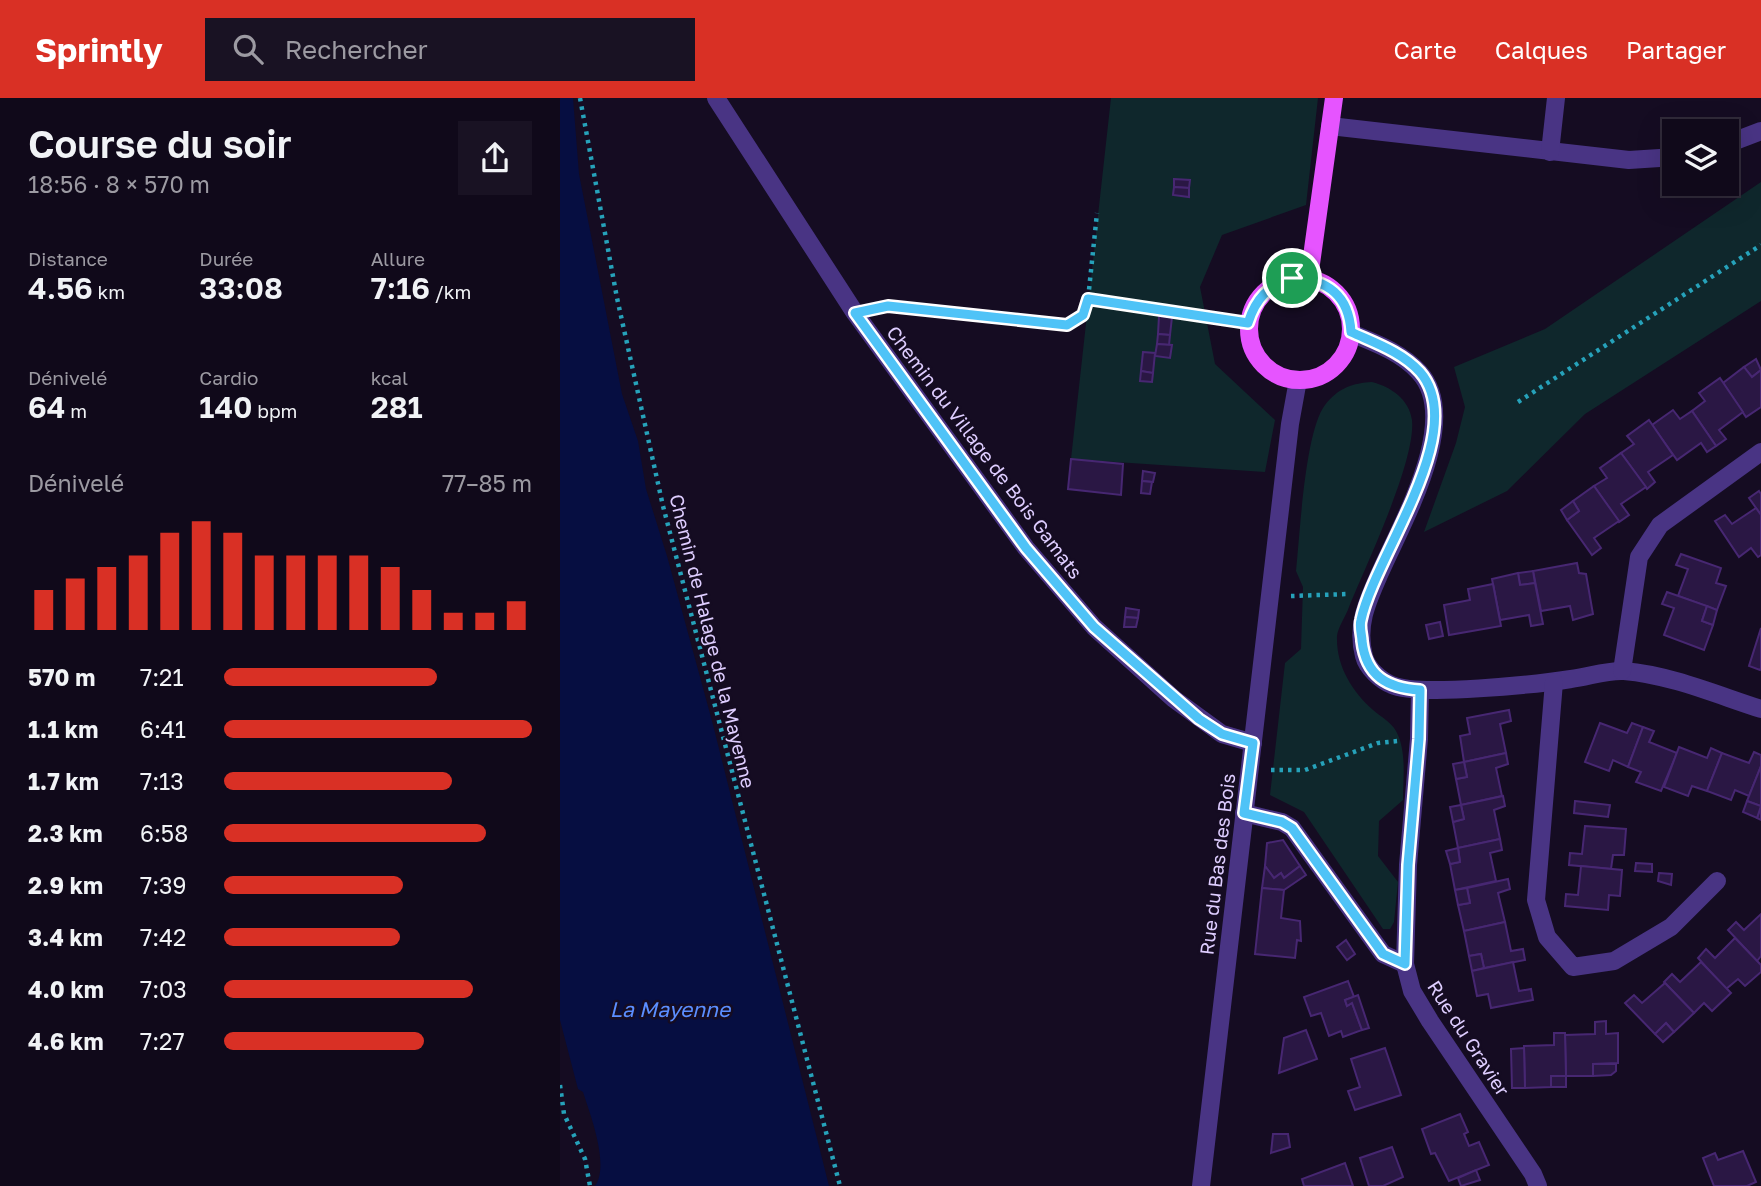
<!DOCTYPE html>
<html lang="fr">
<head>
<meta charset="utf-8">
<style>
	body { margin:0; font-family:"Golos Text",sans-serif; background:#191223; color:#f1f3f6; height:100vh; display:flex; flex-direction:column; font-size:26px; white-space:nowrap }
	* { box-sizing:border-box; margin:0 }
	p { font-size:23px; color:#9c9aa2 }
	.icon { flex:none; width:38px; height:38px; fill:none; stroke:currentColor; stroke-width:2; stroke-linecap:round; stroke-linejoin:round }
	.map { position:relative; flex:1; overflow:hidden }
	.sheet { display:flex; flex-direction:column; background:#10091a; width:560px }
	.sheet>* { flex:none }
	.controls { position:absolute; left:1102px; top:21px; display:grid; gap:14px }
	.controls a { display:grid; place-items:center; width:77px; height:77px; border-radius:0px; background:#10091a; box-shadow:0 7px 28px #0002,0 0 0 2px #302a39; font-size:35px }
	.pin { position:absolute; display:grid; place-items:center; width:60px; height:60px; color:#fff; margin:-30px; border:4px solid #fff; border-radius:50%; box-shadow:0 2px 7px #0007 }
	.round { display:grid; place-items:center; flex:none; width:74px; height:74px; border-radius:0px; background:#191223 }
	.headline { display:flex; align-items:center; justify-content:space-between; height:119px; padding:0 28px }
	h1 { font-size:38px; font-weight:600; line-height:52px }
	.figures { display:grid; grid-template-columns:repeat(3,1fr); gap:10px; height:119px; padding:7px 28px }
	.figures div { display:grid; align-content:center }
	.figures b { font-size:30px; font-weight:600 }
	.figures small { font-size:19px; font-weight:400 }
	.figures p { font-size:19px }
	.chart { height:196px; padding:14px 28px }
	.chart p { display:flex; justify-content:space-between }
	.chart svg { width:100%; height:126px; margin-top:7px; stroke:#d93025; stroke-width:6 }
	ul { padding:0 28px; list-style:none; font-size:23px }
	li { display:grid; grid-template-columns:112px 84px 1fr; align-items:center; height:52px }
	li i { height:18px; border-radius:9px; background:#d93025 }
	header { display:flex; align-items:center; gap:42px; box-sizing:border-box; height:98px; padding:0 35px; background:#d93025; color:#fff }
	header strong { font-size:33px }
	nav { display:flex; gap:38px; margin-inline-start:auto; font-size:24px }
	.search { width:490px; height:63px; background:#191223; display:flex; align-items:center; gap:18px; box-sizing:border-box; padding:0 24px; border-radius:0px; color:#9c9aa2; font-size:26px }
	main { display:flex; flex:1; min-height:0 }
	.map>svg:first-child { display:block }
	.green { fill:#0f272c }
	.water { fill:#060e41 }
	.building { fill:#2a1744; stroke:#472772; stroke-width:2 }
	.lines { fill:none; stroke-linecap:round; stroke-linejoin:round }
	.path { stroke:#26a2ba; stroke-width:4.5; stroke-dasharray:3.5 5; stroke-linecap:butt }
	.minor { stroke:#493484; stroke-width:18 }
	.major { stroke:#e654ff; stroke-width:18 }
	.route-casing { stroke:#fff; stroke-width:14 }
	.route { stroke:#4fc3f7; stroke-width:9 }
	.labels { text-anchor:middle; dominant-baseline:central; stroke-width:5; stroke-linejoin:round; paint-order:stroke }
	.street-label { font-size:19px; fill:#decdff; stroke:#150c22 }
	.water-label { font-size:21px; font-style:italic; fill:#5b8eff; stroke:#150c22 }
</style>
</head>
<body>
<header>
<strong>Sprintly</strong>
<div class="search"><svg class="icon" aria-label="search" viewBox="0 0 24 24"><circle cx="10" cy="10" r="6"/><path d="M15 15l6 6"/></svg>Rechercher</div>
<nav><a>Carte</a><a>Calques</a><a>Partager</a></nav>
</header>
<main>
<section class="sheet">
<div class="headline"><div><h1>Course du soir</h1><p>18:56 · 8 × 570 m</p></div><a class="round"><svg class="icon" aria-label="share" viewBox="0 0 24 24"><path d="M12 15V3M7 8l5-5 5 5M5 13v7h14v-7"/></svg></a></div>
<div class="figures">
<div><p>Distance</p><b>4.56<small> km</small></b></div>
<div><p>Durée</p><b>33:08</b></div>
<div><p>Allure</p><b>7:16<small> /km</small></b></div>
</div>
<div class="figures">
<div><p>Dénivelé</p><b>64<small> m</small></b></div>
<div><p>Cardio</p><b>140<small> bpm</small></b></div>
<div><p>kcal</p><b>281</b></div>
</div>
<div class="chart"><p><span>Dénivelé</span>77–85 m</p>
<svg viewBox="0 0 160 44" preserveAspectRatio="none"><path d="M5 44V30M15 44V26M25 44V22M35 44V18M45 44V10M55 44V6M65 44V10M75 44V18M85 44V18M95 44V18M105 44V18M115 44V22M125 44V30M135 44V38M145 44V38M155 44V34"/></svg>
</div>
<ul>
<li><b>570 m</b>7:21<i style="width:69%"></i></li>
<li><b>1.1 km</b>6:41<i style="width:100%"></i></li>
<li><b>1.7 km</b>7:13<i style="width:74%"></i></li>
<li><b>2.3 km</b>6:58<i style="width:85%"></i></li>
<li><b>2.9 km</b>7:39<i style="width:58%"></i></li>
<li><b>3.4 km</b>7:42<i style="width:57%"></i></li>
<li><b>4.0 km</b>7:03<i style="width:81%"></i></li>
<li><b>4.6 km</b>7:27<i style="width:65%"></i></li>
</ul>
</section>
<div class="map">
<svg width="1201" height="1088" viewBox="0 0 1201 1088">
	<rect width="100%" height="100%" fill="#150c22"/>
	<g class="green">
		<path d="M551 0H758L746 107 662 137 640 189 655 266 715 322 705 374 511 361Z"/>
		<path d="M1201 84V203L1025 316 947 393 864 434 896 345 905 309 894 269 985 231Z"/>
		<path d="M812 284C831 289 849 301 852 322 856 363 806 467 789 509 786 518 778 529 777 538 776 568 792 593 813 612 821 619 831 624 836 633 847 653 843 681 843 702L819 723 818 758 838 784 834 824 830 831H823L744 714 710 697 725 565 741 551 743 489 736 473C740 435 745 333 765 307 778 290 793 285 812 284Z"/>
	</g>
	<path class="water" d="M0 0H13L19 76 62 296 78 343 86 391 107 458 152 623 269 1088H35C50 1067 30 1016 23 994L18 991 0 922Z"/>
	<g class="building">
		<path d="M614 81 630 82 629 90 614 89Z"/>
		<path d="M614 89 629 90V99L613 97Z"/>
		<path d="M599 218 612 219 610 237 598 236Z"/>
		<path d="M598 236 610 237 609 247 597 246Z"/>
		<path d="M597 246 612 247 610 260 595 258Z"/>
		<path d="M583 254 595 255 593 275 581 273Z"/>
		<path d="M1196 261 1201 272 1192 279 1184 269Z"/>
		<path d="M1184 269 1192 279 1201 272V309L1186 319 1163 285Z"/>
		<path d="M581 273 593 275 592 284 580 283Z"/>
		<path d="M1160 280 1183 314 1159 332 1166 341 1156 348 1132 313 1145 303 1139 295Z"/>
		<path d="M1113 312 1120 321 1132 313 1156 348 1147 354 1141 345 1117 362 1092 327Z"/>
		<path d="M1089 322 1113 357 1088 374 1095 384 1087 391 1061 355 1074 346 1067 338Z"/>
		<path d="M1061 355 1086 389 1061 406 1069 417 1059 424 1034 388 1047 380 1040 370Z"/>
		<path d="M511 361 563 366 561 397 508 391Z"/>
		<path d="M583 373 595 375 593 384 582 383Z"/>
		<path d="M582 383 592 384 590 396 581 395Z"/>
		<path d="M1034 388 1059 423 1034 440 1041 450 1032 457 1007 422 1019 413 1013 403Z"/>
		<path d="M1199 393 1201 396V417L1189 400Z"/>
		<path d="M1013 403 1019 413 1007 422 1001 412Z"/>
		<path d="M1196 410 1201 417V457L1198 459 1191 450 1179 459 1155 423 1165 417 1172 426Z"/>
		<path d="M1121 456 1161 470 1156 485 1166 488 1157 512 1118 498 1128 471 1116 467Z"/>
		<path d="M1017 465 1019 475 1026 476 1033 516 1013 522 1010 508 981 513 973 473Z"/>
		<path d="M973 473 975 485 960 487 958 475Z"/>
		<path d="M958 475 960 487 975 485 983 526 971 528 969 517 940 522 932 481Z"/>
		<path d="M933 486 941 528 889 537 884 507 910 502 908 491Z"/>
		<path d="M1107 494 1147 508 1142 523 1153 527 1144 552 1104 537 1114 510 1102 506Z"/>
		<path d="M1147 508 1157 512 1153 527 1142 523Z"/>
		<path d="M566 510 579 512 578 520 565 519Z"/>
		<path d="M565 519 578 520 576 529H564Z"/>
		<path d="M880 524 883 538 869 541 866 527Z"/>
		<path d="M1201 530V570L1200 572 1189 568Z"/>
		<path d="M949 612 951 623 940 626 946 655 904 664 900 638 910 636 907 620Z"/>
		<path d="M1040 625 1067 635 1072 625 1083 629 1068 669 1053 662 1049 673 1025 664Z"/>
		<path d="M1083 629 1094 633 1089 644 1117 655 1101 693 1076 684 1081 674 1068 669Z"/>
		<path d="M1119 649 1147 660 1151 650 1162 655 1147 693 1132 688 1128 698 1104 689Z"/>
		<path d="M1194 654 1201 657V668L1189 698 1175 692 1171 702 1147 693 1162 655 1189 665Z"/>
		<path d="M946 655 948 666 936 670 942 698 901 707 896 681 907 679 904 664Z"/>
		<path d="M904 664 907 679 896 681 893 666Z"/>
		<path d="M1201 668V722L1197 720 1201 708 1187 703Z"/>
		<path d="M943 698 945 708 934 712 940 741 898 750 893 724 904 721 901 707Z"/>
		<path d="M1015 703 1050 707 1048 719 1014 715Z"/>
		<path d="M1187 703 1201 708 1197 720 1183 714Z"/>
		<path d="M901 707 904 721 893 724 890 709Z"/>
		<path d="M1025 728 1066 731 1064 757H1053L1051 771 1009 767 1010 755 1022 756Z"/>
		<path d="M940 741 942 752 930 755 936 783 895 792 890 766 900 764 898 750Z"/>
		<path d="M723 742 740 768 724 780 721 775 714 780 705 768 707 745Z"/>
		<path d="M898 750 900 764 890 766 886 753Z"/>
		<path d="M1076 765 1092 766V774L1075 773Z"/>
		<path d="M705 768 714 780 721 775 724 780 740 768 746 777 724 792 702 790Z"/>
		<path d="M1021 768 1062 772 1060 798 1049 797 1048 812 1005 808 1006 796 1018 797Z"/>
		<path d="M1099 775 1112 776 1111 787 1098 783Z"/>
		<path d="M948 781 950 791 938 795 945 824 904 833 898 807 910 805 907 790Z"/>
		<path d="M702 790 724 792 721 820 740 823 741 843 737 842 735 860 695 856Z"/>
		<path d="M907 790 910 805 898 807 895 792Z"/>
		<path d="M1201 816V858L1197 863 1168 832 1176 824 1184 832Z"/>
		<path d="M945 824 951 853 963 851 965 862 924 870 921 856 909 858 904 833Z"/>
		<path d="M1175 840 1201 867V874L1185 888 1178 881 1166 891 1138 860 1146 851 1155 860Z"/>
		<path d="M786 842 795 856 787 862 777 849Z"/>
		<path d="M921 856 924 870 912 873 909 858Z"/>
		<path d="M953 864 959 893 971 891 973 902 931 910 928 896 917 898 912 873Z"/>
		<path d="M1141 864 1171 895 1152 913 1144 905 1134 915 1104 884 1112 876 1120 884Z"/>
		<path d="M788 883 794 899 785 902 787 908 792 905 802 932 783 939 781 933 769 938 761 915 751 918 744 899Z"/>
		<path d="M1105 885 1134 915 1114 934 1106 925 1095 936 1065 905 1074 897 1082 905Z"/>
		<path d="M798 897 809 930 802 932 792 905 787 908 785 902Z"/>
		<path d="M1046 923V936L1058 935V965L1033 966V978H1006L1005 937 1035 936V924Z"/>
		<path d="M1106 925 1114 934 1103 944 1095 936Z"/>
		<path d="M746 932 757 961 719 975 724 940Z"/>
		<path d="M994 935H1005L1006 978H991V989L965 990 964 948 994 947Z"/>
		<path d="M825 950 841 997 795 1012 788 993 800 989 791 961Z"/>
		<path d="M964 950 965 990H952L951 951Z"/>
		<path d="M1033 966H1056V973L1051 977 1033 978Z"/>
		<rect x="991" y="978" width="15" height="11"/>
		<path d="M900 1016 908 1034 904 1036 909 1048 919 1044 929 1067 889 1083 875 1055 871 1056 862 1031Z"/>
		<path d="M713 1036H728L730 1049 711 1055Z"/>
		<path d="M832 1049 843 1079 823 1088H809L800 1060Z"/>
		<path d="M1183 1053 1196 1084 1187 1088H1154L1143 1060 1155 1055 1158 1062Z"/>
		<path d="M785 1065 793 1088H744L742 1081Z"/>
		<path d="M916 1072 920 1082 901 1088 898 1080Z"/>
	</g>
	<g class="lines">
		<g class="path">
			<path d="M20 0 57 200 103 408 280 1088"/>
			<path d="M528 201 688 225"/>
			<path d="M316 209 349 210 495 228 517 223 527 211 537 115"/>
			<path d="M958 304 1201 147"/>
			<path d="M731 498 789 496"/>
			<path d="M711 672H745L818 645 838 643"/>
			<path d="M0 987 4 1016 25 1061 30 1088"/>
		</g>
		<g class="minor">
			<path d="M156 0 295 215 466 450 534 529 614 601 662 636 693 645"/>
			<path d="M770 28 1069 62 1115 59"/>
			<path d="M1167 46 1201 33"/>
			<path d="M990 54 996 0"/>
			<path d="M791 235C815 245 841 254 859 274 903 322 840 428 819 477 807 504 796 528 804 558 807 570 820 582 832 587 858 599 979 586 1011 581 1028 579 1047 572 1064 573 1111 577 1157 597 1201 611"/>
			<path d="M1062 573 1079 459 1100 427 1201 354"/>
			<path d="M994 584 976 802 987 839 1013 869 1054 863 1111 829 1157 783"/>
			<path d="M860 592 859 641 848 767 845 866 852 893 870 923 973 1076 978 1088"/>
			<path d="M684 715 722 724 732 730 823 856 845 866"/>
			<path d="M641 1088 730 326 738 282"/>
		</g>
		<g class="major">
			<circle cx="740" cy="231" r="51"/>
			<path d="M749 180 774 0"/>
		</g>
	</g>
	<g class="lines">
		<defs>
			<path id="route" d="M732 180C768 181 789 198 791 234 815 245 842 254 860 274 911 333 814 459 801 522 799 529 802 537 802 543 806 578 827 590 860 592L859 641 848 767 845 866 823 856 732 730 722 724 684 715 693 645 662 636 639 621 534 529 466 450 295 215 328 208 507 227 523 217 528 201 688 225C696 200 708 188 732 180Z"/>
		</defs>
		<use href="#route" class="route-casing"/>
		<use href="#route" class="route"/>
	</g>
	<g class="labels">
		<g class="street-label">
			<text transform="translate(425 354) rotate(53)">Chemin du Village de Bois Gamats</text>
			<text transform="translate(153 543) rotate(76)">Chemin de Halage de la Mayenne</text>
			<text transform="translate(657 766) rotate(-83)">Rue du Bas des Bois</text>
			<text transform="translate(909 940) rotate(57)">Rue du Gravier</text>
		</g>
		<g class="water-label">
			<text x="110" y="911">La Mayenne</text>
		</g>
	</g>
</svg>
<div class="controls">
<a><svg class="icon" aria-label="layers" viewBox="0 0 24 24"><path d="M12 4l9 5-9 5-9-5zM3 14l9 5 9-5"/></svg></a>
</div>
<div class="pin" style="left:732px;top:180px;background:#1e9e55"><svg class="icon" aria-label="arrive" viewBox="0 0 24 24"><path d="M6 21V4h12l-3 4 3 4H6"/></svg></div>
</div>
</main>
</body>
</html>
